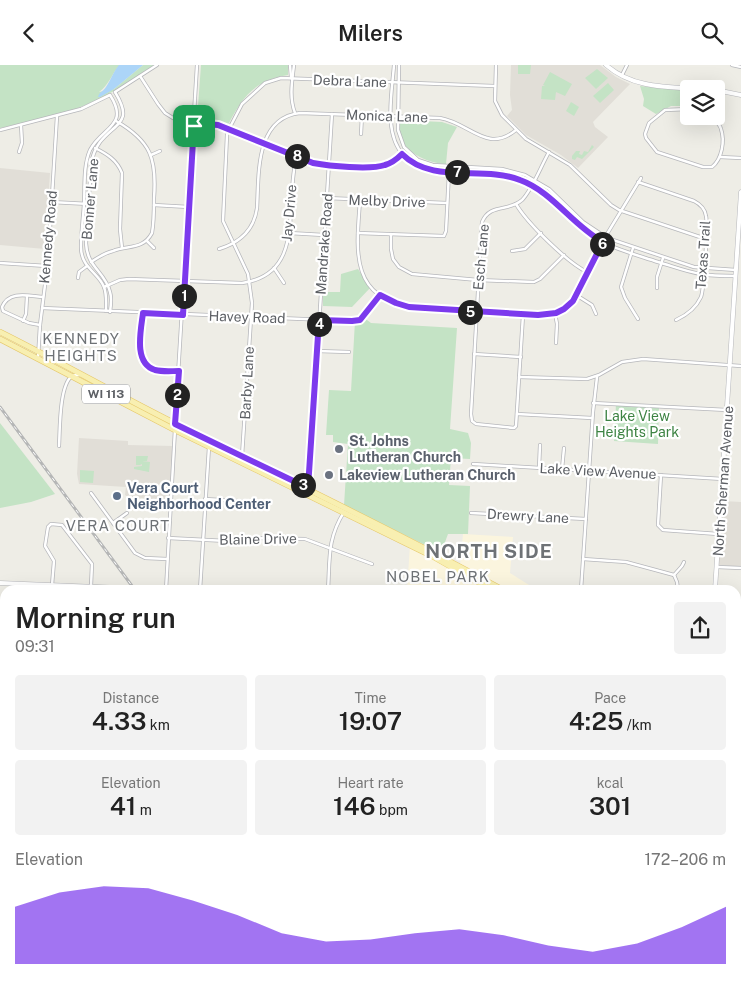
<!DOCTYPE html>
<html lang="en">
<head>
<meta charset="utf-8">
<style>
	body { margin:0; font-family:"Public Sans",sans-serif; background:#f2f2f2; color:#222; height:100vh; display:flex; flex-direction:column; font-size:19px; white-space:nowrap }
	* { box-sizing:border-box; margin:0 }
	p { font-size:16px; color:#767676 }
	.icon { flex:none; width:28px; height:28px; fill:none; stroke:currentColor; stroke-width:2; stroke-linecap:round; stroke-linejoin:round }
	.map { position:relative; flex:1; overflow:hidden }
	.sheet { position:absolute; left:0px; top:520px; width:741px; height:405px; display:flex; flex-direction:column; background:#fff; border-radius:15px 15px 0 0; box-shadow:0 5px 20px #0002 }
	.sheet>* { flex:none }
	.buttons { position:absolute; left:680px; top:15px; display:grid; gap:10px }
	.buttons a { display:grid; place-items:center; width:45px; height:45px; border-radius:5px; background:#fff; box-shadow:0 5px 20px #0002; font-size:25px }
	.pin { position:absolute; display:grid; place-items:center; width:42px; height:42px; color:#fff; margin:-21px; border-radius:10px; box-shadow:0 2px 8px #0006 }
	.km { position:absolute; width:25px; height:25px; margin:-12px; border-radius:50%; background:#222; color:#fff; font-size:14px; line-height:25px; text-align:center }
	.round { display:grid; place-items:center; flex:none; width:52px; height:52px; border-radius:5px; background:#f2f2f2 }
	.overview { display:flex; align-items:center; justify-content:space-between; height:85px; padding:0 15px }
	h1 { font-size:28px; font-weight:600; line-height:38px }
	.figures { display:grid; grid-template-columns:repeat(3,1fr); gap:8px; height:85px; padding:5px 15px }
	.figures div { display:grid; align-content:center; border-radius:5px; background:#f2f2f2; text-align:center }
	.figures b { font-size:25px; font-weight:600 }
	.figures small { font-size:14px; font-weight:400 }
	.figures p { font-size:14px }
	.chart { height:140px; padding:10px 15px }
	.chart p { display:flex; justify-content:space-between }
	.chart svg { width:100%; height:90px; margin-top:5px; fill:#7c3aed; opacity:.7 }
	header { display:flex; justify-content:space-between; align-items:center; height:65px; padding:0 15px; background:#fff; font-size:22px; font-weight:600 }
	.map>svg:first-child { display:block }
	.commercial { fill:#fbf5de }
	.education { fill:#e1ded7 }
	.green { fill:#c4e3c5 }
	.water { fill:#acd5f8 }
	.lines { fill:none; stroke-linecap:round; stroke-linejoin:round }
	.minor-casing { stroke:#b6b7bb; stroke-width:4 }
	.tertiary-casing { stroke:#b6b7bb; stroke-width:5 }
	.primary-casing { stroke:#e5c667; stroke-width:6 }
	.minor { stroke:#fff; stroke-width:2.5 }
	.tertiary { stroke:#fff; stroke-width:4 }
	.primary { stroke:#f8efb1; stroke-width:5 }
	.rail-casing { stroke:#b5b6b6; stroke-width:3 }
	.rail { stroke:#fff; stroke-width:1; stroke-dasharray:4; stroke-linecap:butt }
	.route-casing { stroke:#fff; stroke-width:10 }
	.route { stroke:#7c3aed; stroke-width:6 }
	.worship-dot { fill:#6b7280; stroke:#fff; stroke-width:2 }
	.service-dot { fill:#5c6f8a; stroke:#fff; stroke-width:2 }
	.labels { text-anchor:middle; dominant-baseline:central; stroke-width:4.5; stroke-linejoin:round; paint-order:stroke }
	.shield { fill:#fff; stroke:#8e9093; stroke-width:1 }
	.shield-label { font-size:12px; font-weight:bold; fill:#5d6065 }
	.street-label { font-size:14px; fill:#5d6065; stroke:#fff }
	.park-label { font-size:14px; fill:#3d8343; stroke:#fff }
	.worship-label { font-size:14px; font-weight:bold; fill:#5b616d; stroke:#fff; text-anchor:start }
	.service-label { font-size:14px; font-weight:bold; fill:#4e5e75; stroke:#fff; text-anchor:start }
	.neighbourhood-label { font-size:15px; letter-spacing:1px; fill:#6e7276; stroke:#fff }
	.district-label { font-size:19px; font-weight:bold; letter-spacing:1px; fill:#6e7276; stroke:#fff }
</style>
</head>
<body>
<header><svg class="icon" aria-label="back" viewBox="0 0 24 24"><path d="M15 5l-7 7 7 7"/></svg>Milers<svg class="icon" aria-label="search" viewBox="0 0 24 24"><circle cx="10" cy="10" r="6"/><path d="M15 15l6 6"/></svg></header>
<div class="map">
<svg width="741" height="925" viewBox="0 0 741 925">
	<rect width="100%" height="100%" fill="#eeede6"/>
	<g class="commercial">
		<path d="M463 469 513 472 510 508 537 525H503L460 501Z"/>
		<path d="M410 480 492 525H407Z"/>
		<path d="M736 681 741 684V799H736Z"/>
	</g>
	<g class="education">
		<path d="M511 0H600L616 12 630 19 593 57 595 62 608 72 578 103 561 90 526 70 507 51 512 45 510 30Z"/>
		<path d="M0 103 50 108 45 184 0 180Z"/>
		<path d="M79 373 128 376V380L174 381 170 443 143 442 144 433 128 432 125 430 126 422 79 419 77 409Z"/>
		<path d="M723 436 741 437V502L718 500Z"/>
	</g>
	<g class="green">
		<path d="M0 0H120C112 8 109 20 99 27L114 24 143 0H154C133 13 113 29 90 38 62 51 30 56 0 63Z"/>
		<path d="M201 0H288V10C255 15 242 32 228 60L215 57 197 55Z"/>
		<path d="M518 0H531L530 9H518Z"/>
		<path d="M597 4 608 13 596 24 585 13Z"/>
		<path d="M550 7 572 19 565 31 556 27 555 35 541 34 542 21H545L543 20Z"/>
		<path d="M608 18 614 25 600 38 593 31Z"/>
		<path d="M640 21 689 26V41H671L656 49 643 41 644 34Z"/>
		<path d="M571 37 579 42 574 51 566 46Z"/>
		<path d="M400 55 442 57 457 62 448 78 446 99C424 98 393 83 400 55Z"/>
		<path d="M592 80 594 82 582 94 577 92 575 95 572 94V91L576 86H580L579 89 582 90 584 86 588 87Z"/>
		<path d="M358 204 370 223 352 242 323 241V227H340L341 209Z"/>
		<path d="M363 252 371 258 457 263 450 364 468 368 471 378 470 394 451 393 449 420 470 421 468 469H448L441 488 344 440 348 379 333 377V370H326L329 325 351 326 355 256Z"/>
		<path d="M616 339 659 341 658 379 614 376Z"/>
		<path d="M0 358 55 429 31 437 0 443Z"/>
		<path d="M136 391H148L147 396H142L150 397 149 407 134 404V402L142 401V399L140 400H136Z"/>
		<path d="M80 405 94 406 93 418 80 417Z"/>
		<path d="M0 567H5V594L0 595Z"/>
		<path d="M364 920H401L399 925H377Z"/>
		<path d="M402 920H424L428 925H401Z"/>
	</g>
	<g class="water">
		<path d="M119 0H143L114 24 100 32H98C100 26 103 27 106 22 111 15 113 7 119 0Z"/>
		<path d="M0 690H5V920H357V925H0Z"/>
	</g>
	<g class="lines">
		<defs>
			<g id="minor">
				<path d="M290 0 291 12"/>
				<path d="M294 0C292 17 289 32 295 48"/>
				<path d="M394 0C392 28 383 69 404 91 430 118 479 102 513 112 545 122 562 149 588 168 608 183 634 189 658 197 672 201 687 207 701 209 712 211 724 211 735 211"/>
				<path d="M399 0 398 65 404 82 418 95 433 100 502 104 525 110 549 124 583 157 607 173 694 202 736 205"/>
				<path d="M496 0 495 36 502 50 526 74 570 100 611 140 619 145 706 174"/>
				<path d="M732 0 741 2"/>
				<path d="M622 10 627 0"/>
				<path d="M140 11 158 39 165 48 173 53 187 58 218 60 313 98C329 101 371 105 386 100 393 97 398 93 403 89"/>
				<path d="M115 27 157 0"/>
				<path d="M689 44 665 45 649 58 645 69 646 73 657 87 703 102H712C722 94 725 76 721 64 720 59 715 55 711 51"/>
				<path d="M0 65 81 44 110 30"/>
				<path d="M361 69 362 50"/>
				<path d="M95 83C107 89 117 95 122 108L120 164 122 183"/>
				<path d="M19 87 22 78 21 60"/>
				<path d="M151 90 160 86"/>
				<path d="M720 92 741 93"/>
				<path d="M638 117 694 136C700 139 705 144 706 151 708 160 704 224 701 232 696 243 687 250 676 255"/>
				<path d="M326 133 447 138"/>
				<path d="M360 135C357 181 348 231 409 242L547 250 564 244 573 235 607 169 641 113"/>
				<path d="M51 137 89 139"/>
				<path d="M516 139C527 158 568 198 587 207"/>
				<path d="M154 140 189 142"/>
				<path d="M289 168 324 170"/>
				<path d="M358 168 444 171 446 166 449 107"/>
				<path d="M391 169V184L393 194 399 202 412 209 478 215 534 217 540 214 564 190"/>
				<path d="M147 176 154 183"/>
				<path d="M633 183 621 222 625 233 638 254"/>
				<path d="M219 184C239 178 254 165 257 143 259 109 255 53 300 48L440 53C470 58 487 89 516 65"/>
				<path d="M512 186 525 184 541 168"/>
				<path d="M91 197C97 193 105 188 113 186 128 180 143 185 152 168 154 157 154 145 154 133 157 94 151 76 116 56"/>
				<path d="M0 198 47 201"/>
				<path d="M274 203 284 218"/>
				<path d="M78 213 79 207 87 201"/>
				<path d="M104 222 120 215 129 214 242 218C308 209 283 136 297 91"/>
				<path d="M657 223V212L663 193"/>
				<path d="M576 230 592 240 596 249"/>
				<path d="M42 243 352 256 359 255 363 252 380 230"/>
				<path d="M106 246C106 238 107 230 104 222 98 207 81 203 81 182 81 168 83 154 84 139 85 122 83 101 90 85 102 62 130 61 110 30"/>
				<path d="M110 247C111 240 112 233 110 227 105 206 87 203 86 178L91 100C92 92 95 84 100 77 116 57 134 58 115 27"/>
				<path d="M143 248C141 265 132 298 155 305 163 307 171 306 179 306"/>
				<path d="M555 248 557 259 556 278"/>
				<path d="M523 250 516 361 514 363 476 359 472 356 471 349 482 157C490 138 509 147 522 135 532 125 541 101 549 87"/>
				<path d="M23 256 26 249 27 231"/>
				<path d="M40 260 29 258 3 246 2 242C9 225 29 231 43 232"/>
				<path d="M317 286 349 287"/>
				<path d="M474 289 521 292"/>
				<path d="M38 293 40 260 48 196 57 51"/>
				<path d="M519 312 587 314 599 310 622 297 643 294 741 301"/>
				<path d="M593 338 727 345"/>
				<path d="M517 349 592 353"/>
				<path d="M175 359 197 0"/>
				<path d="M59 381C60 366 59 320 72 311 75 310 77 310 80 310"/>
				<path d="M242 391 252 238 248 209 223 156 227 70 229 64 242 39 265 18 281 13 494 21"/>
				<path d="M473 399 723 414"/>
				<path d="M539 403 540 380"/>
				<path d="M562 404 564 383"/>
				<path d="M661 410 658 460 663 465 718 469"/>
				<path d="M309 423 332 49"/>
				<path d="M91 428 135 488 145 493 167 494"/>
				<path d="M205 434 255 437"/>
				<path d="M471 448 586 454"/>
				<path d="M113 458 127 448"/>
				<path d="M168 473 227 476 251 473 305 474 372 499"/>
				<path d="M583 494 626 497 674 510"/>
				<path d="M717 502 741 503"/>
				<path d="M674 510 682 501 684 497"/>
				<path d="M674 510 677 517 678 525"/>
				<path d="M52 520 54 496 45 481 48 462 51 459 62 460 92 499 91 521"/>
				<path d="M166 525 175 364"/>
				<path d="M200 525 209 382"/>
				<path d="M328 525C330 494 327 474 344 447"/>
				<path d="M581 525 593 347 597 312"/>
				<path d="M0 550H5"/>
				<path d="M736 609 741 612"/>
				<path d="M0 617 5 620"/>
				<path d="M736 643 741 644"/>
				<path d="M0 665H5"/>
				<path d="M736 816H741"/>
				<path d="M736 845 741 847"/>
				<path d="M736 879 741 880"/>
				<path d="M736 912H741"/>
				<path d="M457 920 460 925"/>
				<path d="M401 925 402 920"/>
				<path d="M561 925V920"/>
				<path d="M593 925V920"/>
				<path d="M626 925 627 920"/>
				<path d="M660 925V920"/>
			</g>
			<g id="tertiary">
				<path d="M606 0C632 23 666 22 699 24"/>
				<path d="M716 25 741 30"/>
				<path d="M0 518 170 525"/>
				<path d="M715 525 741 127"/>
				<path d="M695 925V920"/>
			</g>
			<g id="primary">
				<path d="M0 267C60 297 118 330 178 360 287 415 396 466 503 525"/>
				<path d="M0 274 175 365 432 491 492 525"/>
				<path d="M736 673 741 676"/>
				<path d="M736 679 741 681"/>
			</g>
		</defs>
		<use href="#minor" class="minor-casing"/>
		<use href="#tertiary" class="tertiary-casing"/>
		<use href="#primary" class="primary-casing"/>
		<use href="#minor" class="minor"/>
		<use href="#tertiary" class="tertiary"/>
		<use href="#primary" class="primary"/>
		<defs>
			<g id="rail">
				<path d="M0 342 135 525"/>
				<path d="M427 920 431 925"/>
			</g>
		</defs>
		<use href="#rail" class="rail-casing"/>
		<use href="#rail" class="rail"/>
	</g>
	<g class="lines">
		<defs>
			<path id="route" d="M194 58 218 60 313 98C329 101 370 105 385 100 392 98 397 94 402 89 433 120 482 100 520 115 553 127 572 160 603 177L573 236 564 244 556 248 538 250 409 242 396 238 380 230 360 255 352 256 319 255 308 423 175 359 179 306C171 306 163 307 155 305 133 298 141 265 143 248L183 250Z"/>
		</defs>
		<use href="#route" class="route-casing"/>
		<use href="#route" class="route"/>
	</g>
	<g class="worship-dot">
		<circle cx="339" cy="384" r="5"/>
		<circle cx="329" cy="410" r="5"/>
	</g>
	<circle class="service-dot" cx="117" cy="431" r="5"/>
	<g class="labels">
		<rect class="shield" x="82" y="319.5" width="48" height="19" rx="4"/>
		<g class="shield-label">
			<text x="106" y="329">WI 113</text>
		</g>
		<g class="street-label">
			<text transform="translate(350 16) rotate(2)">Debra Lane</text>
			<text transform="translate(387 51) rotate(2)">Monica Lane</text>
			<text transform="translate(90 134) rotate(-85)">Bonner Lane</text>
			<text transform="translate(387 136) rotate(2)">Melby Drive</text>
			<text transform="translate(289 148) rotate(-85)">Jay Drive</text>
			<text transform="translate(48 172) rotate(-85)">Kennedy Road</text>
			<text transform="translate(324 179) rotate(-86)">Mandrake Road</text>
			<text transform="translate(703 190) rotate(-86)">Texas Trail</text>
			<text transform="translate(481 192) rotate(-85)">Esch Lane</text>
			<text transform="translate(247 252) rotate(2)">Havey Road</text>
			<text transform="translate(247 318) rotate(-87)">Barby Lane</text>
			<text transform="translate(598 406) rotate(3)">Lake View Avenue</text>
			<text transform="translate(723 416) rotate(-86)">North Sherman Avenue</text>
			<text transform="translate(528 451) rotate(3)">Drewry Lane</text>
			<text transform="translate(258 474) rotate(-1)">Blaine Drive</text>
		</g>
		<g class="park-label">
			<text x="637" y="351">Lake View<tspan x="637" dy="16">Heights Park</tspan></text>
		</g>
		<g class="worship-label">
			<text x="349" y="376">St. Johns<tspan x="349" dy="16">Lutheran Church</tspan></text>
			<text x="339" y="410">Lakeview Lutheran Church</text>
		</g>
		<g class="service-label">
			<text x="127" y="423">Vera Court<tspan x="127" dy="16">Neighborhood Center</tspan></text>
		</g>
		<g class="neighbourhood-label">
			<text x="81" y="273">KENNEDY<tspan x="81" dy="17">HEIGHTS</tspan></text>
			<text x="118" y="460">VERA COURT</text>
			<text x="438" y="511">NOBEL PARK</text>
		</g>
		<g class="district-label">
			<text x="489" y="486">NORTH SIDE</text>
		</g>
	</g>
</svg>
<div class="buttons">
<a><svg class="icon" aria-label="layers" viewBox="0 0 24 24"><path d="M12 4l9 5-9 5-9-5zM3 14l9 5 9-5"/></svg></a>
</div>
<div class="pin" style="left:194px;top:61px;background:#1e9e55"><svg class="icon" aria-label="arrive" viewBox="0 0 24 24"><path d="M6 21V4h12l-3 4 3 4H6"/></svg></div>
<b class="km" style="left:184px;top:231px">1</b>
<b class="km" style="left:177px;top:330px">2</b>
<b class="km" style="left:303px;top:420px">3</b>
<b class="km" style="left:319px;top:259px">4</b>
<b class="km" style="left:470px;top:247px">5</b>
<b class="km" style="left:602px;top:179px">6</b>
<b class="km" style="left:457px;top:107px">7</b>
<b class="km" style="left:297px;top:91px">8</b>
<section class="sheet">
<div class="overview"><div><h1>Morning run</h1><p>09:31</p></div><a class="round"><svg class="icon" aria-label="share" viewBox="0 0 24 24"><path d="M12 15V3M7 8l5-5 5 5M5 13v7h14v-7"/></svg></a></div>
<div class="figures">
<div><p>Distance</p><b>4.33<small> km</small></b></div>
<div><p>Time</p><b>19:07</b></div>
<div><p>Pace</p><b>4:25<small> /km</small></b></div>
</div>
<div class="figures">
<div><p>Elevation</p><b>41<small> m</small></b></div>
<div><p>Heart rate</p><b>146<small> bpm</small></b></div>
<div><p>kcal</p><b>301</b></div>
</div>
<div class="chart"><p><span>Elevation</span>172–206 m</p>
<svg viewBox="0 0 160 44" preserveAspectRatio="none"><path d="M0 44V16L10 9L20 6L30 7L40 13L50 20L60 29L70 33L80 32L90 29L100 27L110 30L120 35L130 38L140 34L150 26L160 16V44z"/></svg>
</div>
</section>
</div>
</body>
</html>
